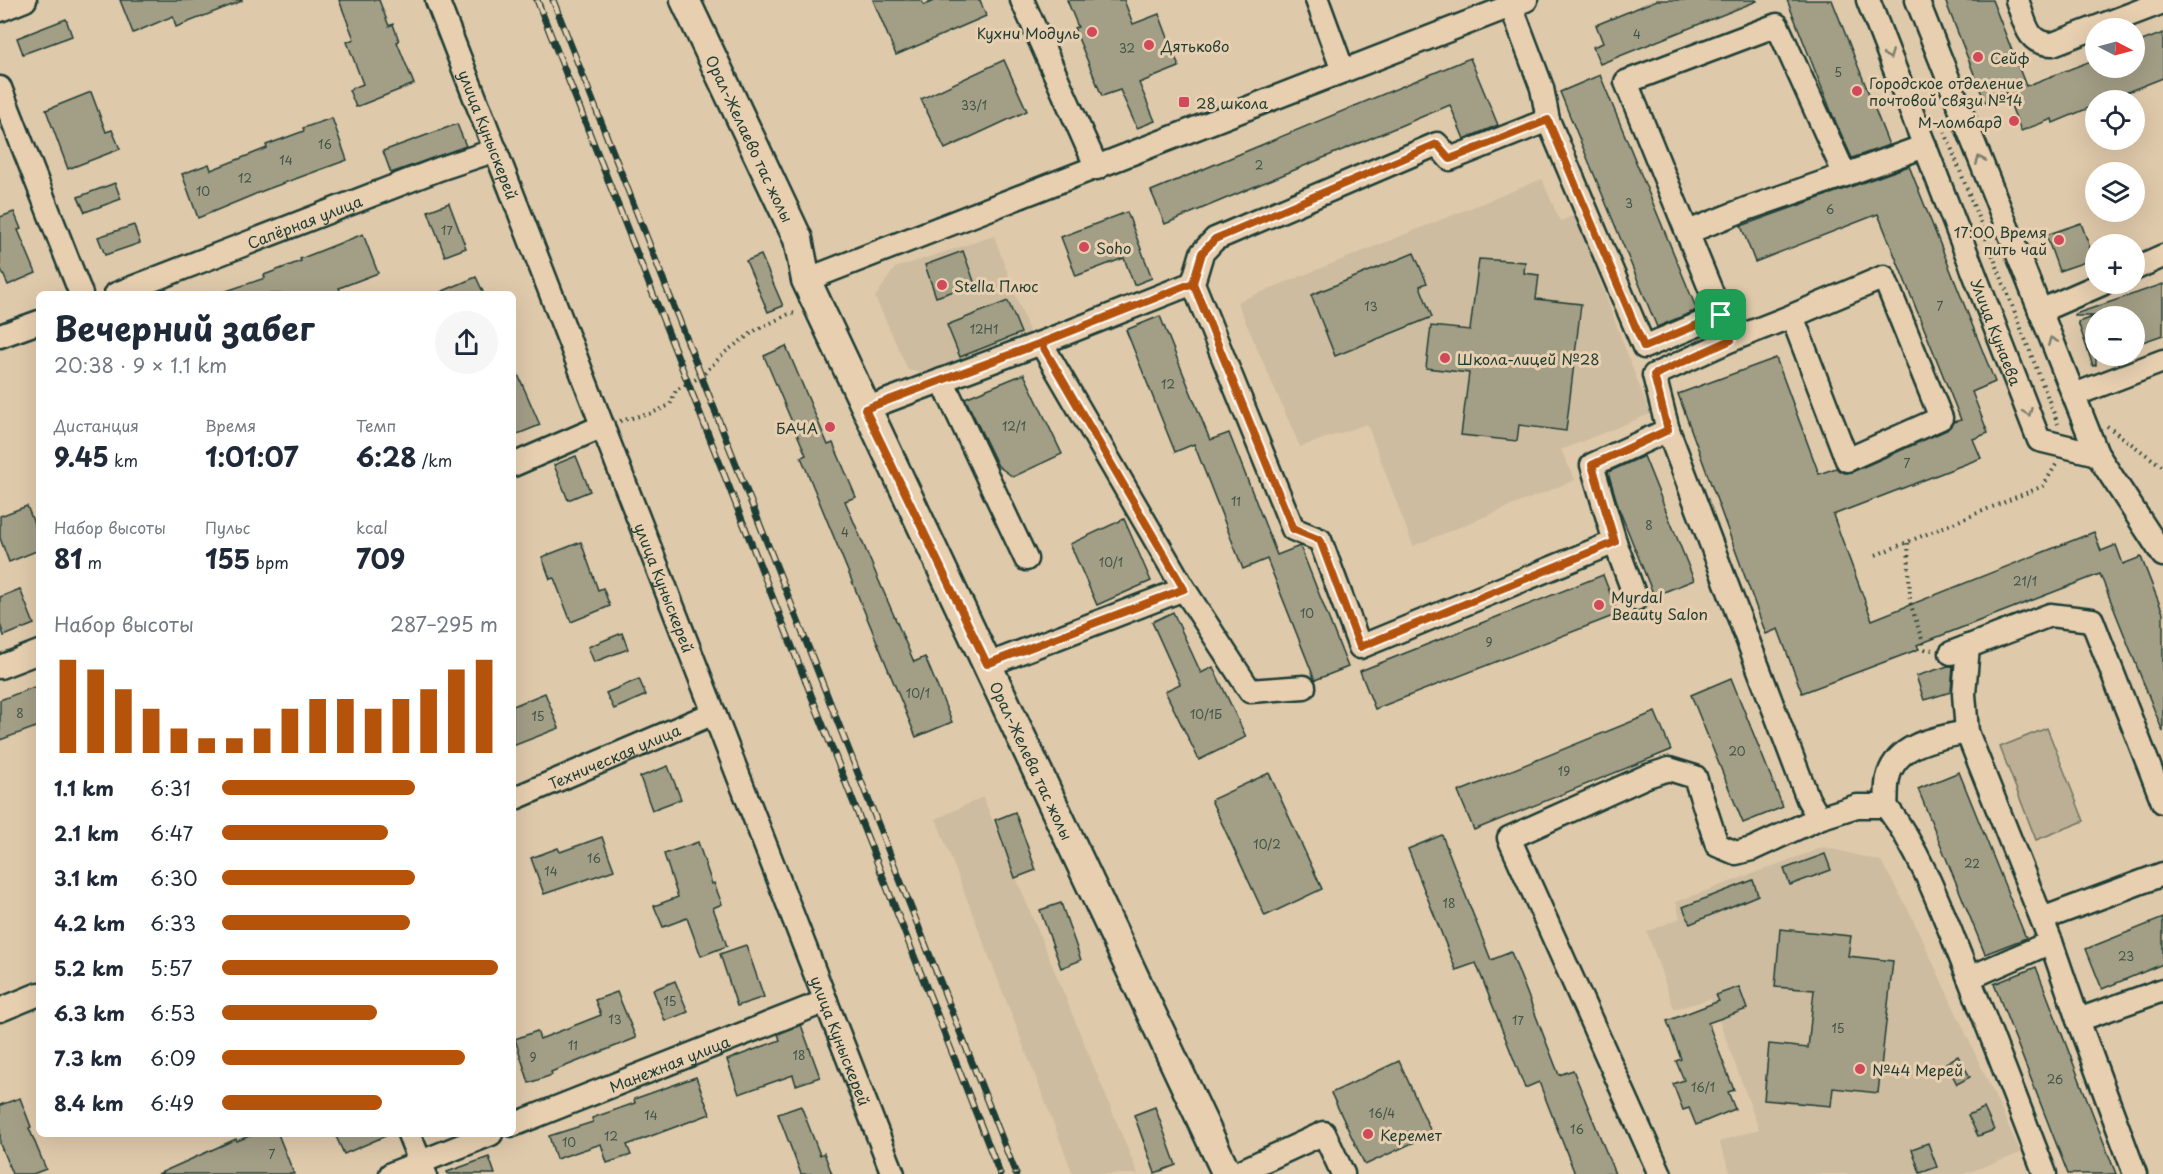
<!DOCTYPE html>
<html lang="ru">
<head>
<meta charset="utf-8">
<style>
	body { margin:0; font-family:"Playpen Sans",sans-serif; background:#f6f6f7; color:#1f2937; height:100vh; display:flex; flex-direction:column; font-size:22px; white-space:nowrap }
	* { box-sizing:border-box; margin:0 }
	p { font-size:20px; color:#747a83 }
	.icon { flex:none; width:33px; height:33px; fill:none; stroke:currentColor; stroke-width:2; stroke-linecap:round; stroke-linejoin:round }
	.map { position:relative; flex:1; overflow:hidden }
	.panel { position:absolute; left:36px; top:291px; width:480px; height:846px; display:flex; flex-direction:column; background:#fff; border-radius:9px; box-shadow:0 6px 24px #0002 }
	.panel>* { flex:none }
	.needle { width:39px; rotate:96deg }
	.fabs { position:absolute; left:2085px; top:18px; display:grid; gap:12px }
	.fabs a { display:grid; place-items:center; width:60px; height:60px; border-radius:50%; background:#fff; box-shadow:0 6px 24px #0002; font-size:30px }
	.pin { position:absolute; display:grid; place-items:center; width:51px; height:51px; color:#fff; margin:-26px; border-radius:12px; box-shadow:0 3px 9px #0006 }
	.round { display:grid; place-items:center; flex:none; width:63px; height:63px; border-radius:32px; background:#f6f6f7 }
	.head { display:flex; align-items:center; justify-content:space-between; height:102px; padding:0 18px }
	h1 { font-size:33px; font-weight:700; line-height:45px }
	.figures { display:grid; grid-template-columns:repeat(3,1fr); gap:9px; height:102px; padding:6px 18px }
	.figures div { display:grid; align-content:center }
	.figures b { font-size:26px; font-weight:700 }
	.figures small { font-size:16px; font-weight:400 }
	.figures p { font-size:16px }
	.chart { height:168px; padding:12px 18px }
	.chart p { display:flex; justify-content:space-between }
	.chart svg { width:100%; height:108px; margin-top:6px; stroke:#b45309; stroke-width:6 }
	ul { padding:0 18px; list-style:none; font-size:20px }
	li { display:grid; grid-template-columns:96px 72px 1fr; align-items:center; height:45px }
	li i { height:15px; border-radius:8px; background:#b45309 }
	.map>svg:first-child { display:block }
	.built { fill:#cdbca0 }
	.green { fill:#bcaf95; stroke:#6e7664; stroke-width:1.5 }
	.building { fill:#a39e86; stroke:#1f3d34; stroke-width:1.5 }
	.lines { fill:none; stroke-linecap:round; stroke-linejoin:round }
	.minor-casing { stroke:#1f3d34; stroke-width:27 }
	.major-casing { stroke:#1f3d34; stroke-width:33 }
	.path { stroke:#1f3d34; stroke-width:4; stroke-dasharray:1.5 4.5; stroke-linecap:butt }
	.minor { stroke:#e7cfb0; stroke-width:22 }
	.major { stroke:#e7cfb0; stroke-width:28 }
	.rail-casing { stroke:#1f3d34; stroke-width:7 }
	.rail { stroke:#e7cfb0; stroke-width:4.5; stroke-dasharray:14; stroke-linecap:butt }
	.oneway { stroke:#797f6c }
	.route-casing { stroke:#fff; stroke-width:12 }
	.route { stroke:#b45309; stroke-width:8 }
	.poi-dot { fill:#d1495b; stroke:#e7cfb0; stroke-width:2 }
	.labels { text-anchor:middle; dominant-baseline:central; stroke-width:6; stroke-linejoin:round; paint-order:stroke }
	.number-label { font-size:12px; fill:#405548 }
	.poi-label { font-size:15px; fill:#1f3d34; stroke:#e7cfb0; text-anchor:start }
	.street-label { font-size:15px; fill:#1f3d34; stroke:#e7cfb0 }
</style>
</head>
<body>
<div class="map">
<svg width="2163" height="1174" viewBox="0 0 2163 1174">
	<rect width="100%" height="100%" fill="#dfc9ab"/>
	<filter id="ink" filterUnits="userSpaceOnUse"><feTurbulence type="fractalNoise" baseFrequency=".0167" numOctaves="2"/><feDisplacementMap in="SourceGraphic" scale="12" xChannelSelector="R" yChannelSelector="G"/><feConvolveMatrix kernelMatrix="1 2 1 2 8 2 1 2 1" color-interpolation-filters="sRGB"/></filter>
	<g filter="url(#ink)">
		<g class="built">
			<path d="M1542 179 1560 221 1575 215 1650 414 1561 450 1575 480 1413 546 1367 424 1300 447 1237 302Z"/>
			<path d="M994 236 1030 334 923 373 908 370 875 297 895 268Z"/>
			<path d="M983 797 1138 1174H1073L936 819Z"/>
			<path d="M1824 847 1881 861 1911 915 2021 1153 1964 1174H1731L1719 1142 1759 1129 1711 999 1674 1009 1647 932 1680 918 1676 902Z"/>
		</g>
		<path class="green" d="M2047 728 2084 821 2036 840 2000 747Z"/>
		<g class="building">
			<path d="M120 0H242V1L176 27 173 16 133 33Z"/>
			<path d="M339 0H379L389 26 393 24 399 41 397 42 414 84 356 107 349 90 363 84 347 42 354 39Z"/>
			<path d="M873 0H921L924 5 936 0H980L986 16 896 55Z"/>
			<path d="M1067 0H1124L1133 24 1159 14 1179 67 1139 83 1155 121 1137 128 1120 90 1102 96 1074 28 1078 27Z"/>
			<path d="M1657 0H1756L1757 1 1600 64 1593 47 1603 43 1596 25Z"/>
			<path d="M1787 0H1832L1889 145 1852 158 1833 116Z"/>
			<path d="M1945 0H1992L2026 86 2096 59V68H2134V44L2163 33V78L2107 100H2096V105L2053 123 2052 119 2021 131 2006 93 1985 102Z"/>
			<path d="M66 19 72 36 23 54 17 38Z"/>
			<path d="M1470 58 1498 125 1464 139 1450 105 1165 224 1151 191Z"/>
			<path d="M1004 60 1027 111 945 149 921 99Z"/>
			<path d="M1600 75 1697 310 1657 327 1560 92Z"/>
			<path d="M91 92 106 132 112 130 120 149 68 169 46 110Z"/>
			<path d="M332 118 347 160 265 190 198 218 182 174 209 164 211 170 267 148 266 145 304 131 303 128Z"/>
			<path d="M457 124 466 146 391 173 383 151Z"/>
			<path d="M1909 166 1995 382 1972 392 1988 433 1973 439 1981 458 1833 515 1872 620 2094 532 2101 551 2116 545 2123 564 2141 557 2163 613V732L2100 574 1917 645 1919 649 1802 693 1778 629 1766 634 1678 394 1776 358 1819 474 1836 468 1845 473 1852 472 1947 430 1953 422 1961 420 1878 214 1755 262 1741 226Z"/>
			<path d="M115 183 121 199 85 212 78 197Z"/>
			<path d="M449 203 466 248 445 256 428 211Z"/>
			<path d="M14 212 21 229 18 230 36 273 8 285 0 267V217Z"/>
			<path d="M1127 212 1152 278 1134 285 1124 258 1076 276 1061 237Z"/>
			<path d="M2081 223 2094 259 2059 271 2046 235Z"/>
			<path d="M134 225 140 243 105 255 98 237Z"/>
			<path d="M363 234 378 273 339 288 342 294H226V291L265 278 264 275 301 261 300 259Z"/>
			<path d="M963 251 975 284 936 297 925 265Z"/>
			<path d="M1414 253 1427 283 1420 286 1432 317 1335 356 1311 295Z"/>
			<path d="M761 255 783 306 768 312 746 261Z"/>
			<path d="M1479 259 1525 262 1524 273 1539 275 1536 299 1581 304 1566 431 1519 425 1517 441 1461 435 1469 373 1426 368 1431 326 1470 330Z"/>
			<path d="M476 277 484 294H436Z"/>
			<path d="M2163 284V335L2134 345V316H2096V365L2093 366 2078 322 2095 316H2075V314Z"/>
			<path d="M1008 301 1021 333 960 357 947 325Z"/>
			<path d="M1160 316 1210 440 1229 433 1277 555 1300 546 1348 667 1315 680 1267 559 1243 569 1194 444 1175 452 1126 330Z"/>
			<path d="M786 346 828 445 833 443 856 497 845 501 879 581 914 662 925 657 952 722 916 737 801 457 806 455 764 356Z"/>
			<path d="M513 363 540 425 513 436Z"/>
			<path d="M1024 374 1062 454 1013 477 998 466 965 398Z"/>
			<path d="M576 456 590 491 568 500 554 465Z"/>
			<path d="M1644 456 1694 580 1654 596 1619 509 1608 472Z"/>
			<path d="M27 506 39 536V550L9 562 0 538V516Z"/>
			<path d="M1124 519 1151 581 1097 605 1070 544Z"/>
			<path d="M581 542 598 590 603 588 610 606 571 622 554 578 550 579 542 557Z"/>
			<path d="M1603 575 1618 614 1375 709 1360 671Z"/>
			<path d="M20 589 34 624 4 636 0 624V597Z"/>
			<path d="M1173 612 1201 673 1213 667 1246 737 1199 760 1165 691 1180 684 1152 622Z"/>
			<path d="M622 633 628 649 594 662 588 647Z"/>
			<path d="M1948 666H1953L1951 692 1924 700 1916 676Z"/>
			<path d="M1731 678 1783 807 1743 823 1691 695Z"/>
			<path d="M639 679 646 695 614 709 606 693Z"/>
			<path d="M39 685V726L0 740V700Z"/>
			<path d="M545 693 559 728 513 746V706Z"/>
			<path d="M1655 712 1671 750 1474 830 1458 792Z"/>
			<path d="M668 766 681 799 652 810 640 777Z"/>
			<path d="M1959 772 2026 938 1985 954 1918 789Z"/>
			<path d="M1269 773 1322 889 1265 916 1211 800Z"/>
			<path d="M1015 812 1036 870 1015 878 995 820Z"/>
			<path d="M1442 835 1491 960 1511 952 1559 1075 1573 1070 1615 1174H1575L1539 1082 1525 1088 1476 963 1456 970 1408 849Z"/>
			<path d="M602 837 614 870 544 894 531 858 558 848 560 852Z"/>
			<path d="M698 842 712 884 714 883 722 904 713 908 727 946 701 956 687 918 663 927 654 906 678 897 664 854Z"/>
			<path d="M1825 854 1831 870 1790 885 1784 869Z"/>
			<path d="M1753 880 1758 895 1690 924 1683 907Z"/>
			<path d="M1061 903 1081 960 1061 968 1040 910Z"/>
			<path d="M2163 918V964L2102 989 2086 949Z"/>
			<path d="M1780 929 1851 936 1848 956 1893 961 1878 1093 1833 1088 1831 1106 1764 1100 1769 1044 1808 1048 1814 990 1775 987Z"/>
			<path d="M746 945 764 997 737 1006 720 954Z"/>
			<path d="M2036 967 2116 1174H2068L1994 984Z"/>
			<path d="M675 981 688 1012 665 1021 653 990Z"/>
			<path d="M1739 987 1747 1009 1708 1023 1734 1090 1728 1092 1735 1109 1696 1125 1689 1108 1683 1110 1673 1084 1684 1080 1676 1061 1681 1059 1667 1021 1719 1001 1716 995Z"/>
			<path d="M617 992 636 1038 551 1072 552 1075 529 1083 515 1039 537 1031 540 1039 601 1015 595 1000Z"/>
			<path d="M801 1025 820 1077 796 1085 793 1075 739 1094 727 1060 780 1040 778 1034Z"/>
			<path d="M1958 1056 1970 1077 1957 1084 1946 1063Z"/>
			<path d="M1399 1061 1432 1134 1365 1165 1331 1093Z"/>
			<path d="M696 1077 710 1114 627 1145 631 1155 607 1163 601 1144 556 1159 549 1136 593 1122 592 1118 635 1103 634 1099Z"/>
			<path d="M20 1098 31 1127 29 1128 46 1169 33 1174H12L0 1144V1105Z"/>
			<path d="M801 1106 820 1155 824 1153 832 1174H801L778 1114Z"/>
			<path d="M1155 1107 1176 1165 1155 1173 1134 1115Z"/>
			<path d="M1984 1108 1994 1130 1978 1136 1968 1115Z"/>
			<path d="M254 1134H278L294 1174H158L236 1139 237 1141Z"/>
			<path d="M335 1134H390L344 1154Z"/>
			<path d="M1928 1143 1937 1167 1920 1173 1912 1149Z"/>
			<path d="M489 1157 495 1174H448L447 1172Z"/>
		</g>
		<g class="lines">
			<defs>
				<g id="minor">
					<path id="s1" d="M437 0 893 1174"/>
					<path d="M1022 0 1097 168"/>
					<path d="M1317 0 1343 71"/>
					<path id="s2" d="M1868 0 2039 440 2097 454"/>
					<path d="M1917 0 2097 454 2163 555"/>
					<path d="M2017 0C2025 21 2026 45 2053 44L2163 2"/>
					<path d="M1511 6 1542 88 1548 120 1644 347 1721 315"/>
					<path d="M0 10 25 0"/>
					<path d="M0 88 81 294"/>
					<path d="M1548 120 1450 159 1437 144 1215 239 1202 253 1193 283 1293 529 1320 540 1360 647 1615 542"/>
					<path d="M1688 232 1746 209 1845 175"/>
					<path d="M2134 269 2163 256"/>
					<path d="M806 280 1526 0"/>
					<path id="s3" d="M116 294 439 169 496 150"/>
					<path d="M2040 311 2102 284"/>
					<path d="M0 336 39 322"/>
					<path d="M1731 340 1792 316 1847 460 1941 418 1884 277 1792 316"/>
					<path d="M1041 343 1184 589 1250 691 1304 687"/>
					<path d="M942 380 1026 559"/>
					<path d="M2074 395 2163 361"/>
					<path d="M865 409 1041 343 1193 283"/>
					<path d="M1668 430 1808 799 1819 818 1857 806H1886C1924 856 1945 920 1969 978"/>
					<path d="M513 465 603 426"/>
					<path d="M1636 599 1615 542 1592 465 1668 430 1654 375 1731 340 1626 82 1777 25 1845 175 1925 146"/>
					<path d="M1968 646 1964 694 1967 732 2051 942 2078 1020"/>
					<path d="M1951 653 2050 615 2092 620 2163 802"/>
					<path d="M987 665 1184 589"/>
					<path d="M0 667 39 652"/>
					<path id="s4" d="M513 799 714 713"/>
					<path d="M1886 806C1887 797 1886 787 1888 778 1896 743 1938 738 1967 732"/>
					<path d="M2042 919 2163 874"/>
					<path d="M0 1010 39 994"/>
					<path id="s5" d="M513 1125 826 1001"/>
					<path d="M409 1134 425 1174"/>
					<path d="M391 1174 491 1134"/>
					<path d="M1235 1174 1324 1133 1343 1174"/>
					<path d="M1660 1174 1509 838 1647 776 1669 769 1695 777 1717 845 1736 853 1752 849 1819 818"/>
					<path d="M2045 1174 1969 978 2051 942"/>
					<path d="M2135 1174 2078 1020 2163 990"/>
				</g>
				<g id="major">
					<path id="s6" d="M685 0 798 239 806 280 1227 1174"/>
				</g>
			</defs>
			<use href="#minor" class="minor-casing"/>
			<use href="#major" class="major-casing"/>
			<g class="path">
				<path d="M1945 132 2058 424"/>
				<path d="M620 421 652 413 670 405 676 390 702 376 724 353 756 330 791 313 798 314"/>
				<path d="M2107 426 2163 467"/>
				<path d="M1908 543 1910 602 1925 649 1933 650"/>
				<path d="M1876 555 2043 486 2057 463"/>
			</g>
			<use href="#minor" class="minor"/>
			<use href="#major" class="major"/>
			<defs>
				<g id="rail">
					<path d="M537 0 1000 1174"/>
					<path d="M553 0 1016 1174"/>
				</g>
			</defs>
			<use href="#rail" class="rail-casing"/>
			<use href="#rail" class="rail"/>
		</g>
		<defs><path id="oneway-chevron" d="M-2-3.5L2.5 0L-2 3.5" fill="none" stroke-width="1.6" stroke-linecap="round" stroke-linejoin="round" transform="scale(1.5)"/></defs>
		<g class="oneway">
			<use href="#oneway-chevron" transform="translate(1889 55) rotate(69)"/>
			<use href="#oneway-chevron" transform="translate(1980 160) rotate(-112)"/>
			<use href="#oneway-chevron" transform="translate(2052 341) rotate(-112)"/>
			<use href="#oneway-chevron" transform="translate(2028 412) rotate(69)"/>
		</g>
	</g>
	<g class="lines" filter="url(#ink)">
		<defs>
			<path id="route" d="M1721 315 1644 347 1548 120 1450 159 1437 144 1215 239 1202 253 1193 283 1041 343 865 409 987 664 1184 589 1041 343 1193 283 1293 529 1320 540 1360 647 1615 542 1592 465 1668 430 1654 375 1731 340 1721 315"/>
		</defs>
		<use href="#route" class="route-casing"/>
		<use href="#route" class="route"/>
	</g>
	<g class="poi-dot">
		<circle cx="1092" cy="32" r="6"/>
		<circle cx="1149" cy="45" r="6"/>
		<circle cx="1978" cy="57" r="6"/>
		<circle cx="1857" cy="91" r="6"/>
		<rect x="1178" y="96" width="12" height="12" rx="3"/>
		<circle cx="2014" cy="121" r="6"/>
		<circle cx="2059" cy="240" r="6"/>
		<circle cx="1084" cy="247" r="6"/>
		<circle cx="942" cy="285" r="6"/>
		<circle cx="1445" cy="358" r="6"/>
		<circle cx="830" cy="427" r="6"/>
		<circle cx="1599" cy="605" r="6"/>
		<circle cx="1860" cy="1069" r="6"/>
		<circle cx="1368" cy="1134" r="6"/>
	</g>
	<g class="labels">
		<g class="number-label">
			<text x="1637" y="34">4</text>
			<text x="1127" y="48">32</text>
			<text x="1838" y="72">5</text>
			<text x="974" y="105">33/1</text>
			<text x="325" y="144">16</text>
			<text x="286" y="160">14</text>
			<text x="1259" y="165">2</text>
			<text x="245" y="178">12</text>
			<text x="203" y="191">10</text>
			<text x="1629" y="203">3</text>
			<text x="1830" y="209">6</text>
			<text x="447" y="230">17</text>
			<text x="1371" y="306">13</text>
			<text x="1940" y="306">7</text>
			<text x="984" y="329">12Н1</text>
			<text x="1168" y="384">12</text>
			<text x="1014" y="426">12/1</text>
			<text x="1907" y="463">7</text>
			<text x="1236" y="501">11</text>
			<text x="1649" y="525">8</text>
			<text x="845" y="532">4</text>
			<text x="1111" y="562">10/1</text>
			<text x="2025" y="581">21/1</text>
			<text x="1307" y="613">10</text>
			<text x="1489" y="642">9</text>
			<text x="918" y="693">10/1</text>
			<text x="20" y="713">8</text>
			<text x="1206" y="714">10/1Б</text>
			<text x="538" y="716">15</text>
			<text x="1737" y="751">20</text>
			<text x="1564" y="771">19</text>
			<text x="1267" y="844">10/2</text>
			<text x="594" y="858">16</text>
			<text x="1972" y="863">22</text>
			<text x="551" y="871">14</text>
			<text x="1449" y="903">18</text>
			<text x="2126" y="956">23</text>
			<text x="670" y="1001">15</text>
			<text x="615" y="1019">13</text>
			<text x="1518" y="1020">17</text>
			<text x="1838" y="1028">15</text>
			<text x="573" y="1045">11</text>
			<text x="799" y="1055">18</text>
			<text x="533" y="1057">9</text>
			<text x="2055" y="1079">26</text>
			<text x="1703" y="1087">16/1</text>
			<text x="1382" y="1113">16/4</text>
			<text x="651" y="1115">14</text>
			<text x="1577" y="1129">16</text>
			<text x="611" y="1136">12</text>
			<text x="569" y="1142">10</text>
			<text x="272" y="1154">7</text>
		</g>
		<g class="poi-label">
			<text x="1080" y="32" text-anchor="end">Кухни Модуль</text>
			<text x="1161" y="45">Дятьково</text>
			<text x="1990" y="57">Сейф</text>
			<text x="1869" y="82">Городское отделение<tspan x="1869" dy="17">почтовой связи №14</tspan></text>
			<text x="1196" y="102">28 школа</text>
			<text x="2002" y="121" text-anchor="end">М-ломбард</text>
			<text x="2047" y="231" text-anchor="end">17:00 Время<tspan x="2047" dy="17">пить чай</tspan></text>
			<text x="1096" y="247">Soho</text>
			<text x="954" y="285">Stella Плюс</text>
			<text x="1457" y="358">Школа-лицей №28</text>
			<text x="818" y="427" text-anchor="end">БАЧА</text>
			<text x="1611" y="596">Myrdal<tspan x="1611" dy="17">Beauty Salon</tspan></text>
			<text x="1872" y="1069">№44 Мерей</text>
			<text x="1380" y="1134">Керемет</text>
		</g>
		<g class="street-label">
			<text stroke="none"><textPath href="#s1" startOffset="144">улица Куныскерей</textPath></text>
			<text stroke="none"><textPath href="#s6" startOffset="153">Орал-Желаево тас жолы</textPath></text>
			<text stroke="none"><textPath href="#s3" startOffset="202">Сапёрная улица</textPath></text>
			<text stroke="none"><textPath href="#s2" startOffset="356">Улица Кунаева</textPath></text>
			<text stroke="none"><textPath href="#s1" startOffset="630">улица Куныскерей</textPath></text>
			<text stroke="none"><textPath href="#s4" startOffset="110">Техническая улица</textPath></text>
			<text stroke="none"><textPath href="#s6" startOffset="837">Орал-Желева тас жолы</textPath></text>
			<text stroke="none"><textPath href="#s1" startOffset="1116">улица Куныскерей</textPath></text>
			<text stroke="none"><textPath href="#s5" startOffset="168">Манежная улица</textPath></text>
		</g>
	</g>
</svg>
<div class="fabs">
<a><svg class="needle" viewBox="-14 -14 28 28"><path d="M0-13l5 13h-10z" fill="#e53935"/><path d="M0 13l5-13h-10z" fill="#747a83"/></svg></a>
<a><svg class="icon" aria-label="locate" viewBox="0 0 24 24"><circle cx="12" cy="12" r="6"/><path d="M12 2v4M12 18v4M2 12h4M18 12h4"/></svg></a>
<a><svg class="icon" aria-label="layers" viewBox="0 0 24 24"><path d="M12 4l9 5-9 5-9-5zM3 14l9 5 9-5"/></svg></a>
<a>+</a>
<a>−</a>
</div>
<div class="pin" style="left:1721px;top:315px;background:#1e9e55"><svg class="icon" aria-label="arrive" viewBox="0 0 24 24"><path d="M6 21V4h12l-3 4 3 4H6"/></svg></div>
<section class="panel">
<div class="head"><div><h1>Вечерний забег</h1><p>20:38 · 9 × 1.1 km</p></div><a class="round"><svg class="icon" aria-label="share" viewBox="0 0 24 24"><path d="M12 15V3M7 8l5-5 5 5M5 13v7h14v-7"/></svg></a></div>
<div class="figures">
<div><p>Дистанция</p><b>9.45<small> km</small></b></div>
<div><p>Время</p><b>1:01:07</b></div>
<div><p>Темп</p><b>6:28<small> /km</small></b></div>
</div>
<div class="figures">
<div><p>Набор высоты</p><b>81<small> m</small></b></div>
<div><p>Пульс</p><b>155<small> bpm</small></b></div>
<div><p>kcal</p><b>709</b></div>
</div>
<div class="chart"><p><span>Набор высоты</span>287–295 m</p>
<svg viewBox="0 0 160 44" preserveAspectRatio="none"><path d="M5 44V6M15 44V10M25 44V18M35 44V26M45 44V34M55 44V38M65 44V38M75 44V34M85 44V26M95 44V22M105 44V22M115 44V26M125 44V22M135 44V18M145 44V10M155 44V6"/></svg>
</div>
<ul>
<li><b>1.1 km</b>6:31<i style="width:70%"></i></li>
<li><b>2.1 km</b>6:47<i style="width:60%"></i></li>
<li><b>3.1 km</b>6:30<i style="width:70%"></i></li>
<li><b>4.2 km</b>6:33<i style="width:68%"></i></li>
<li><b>5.2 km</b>5:57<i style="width:100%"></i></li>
<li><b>6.3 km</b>6:53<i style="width:56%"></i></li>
<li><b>7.3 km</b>6:09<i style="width:88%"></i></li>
<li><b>8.4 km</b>6:49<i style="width:58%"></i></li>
</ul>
</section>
</div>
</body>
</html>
